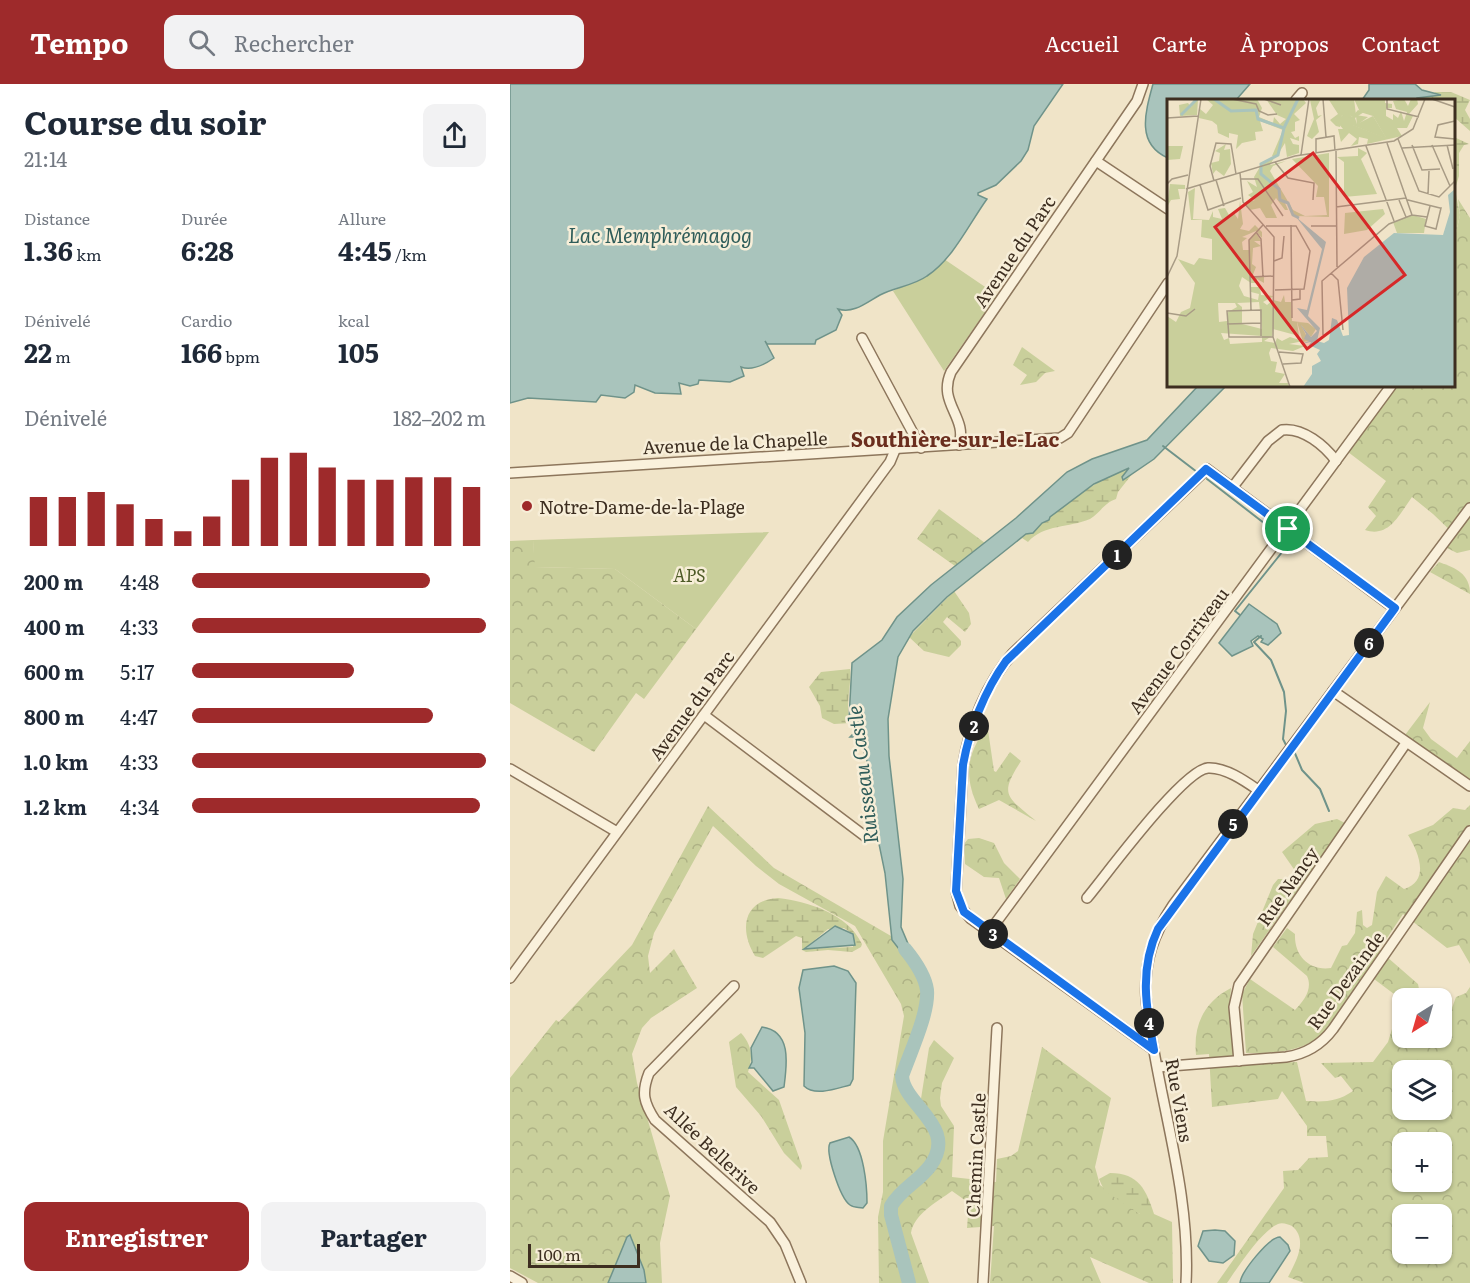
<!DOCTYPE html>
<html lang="fr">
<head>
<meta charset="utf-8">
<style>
	body { margin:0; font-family:Literata,serif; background:#f2f2f3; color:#1f2937; height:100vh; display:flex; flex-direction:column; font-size:22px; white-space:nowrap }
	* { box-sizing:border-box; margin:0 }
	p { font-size:20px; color:#747a83 }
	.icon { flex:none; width:33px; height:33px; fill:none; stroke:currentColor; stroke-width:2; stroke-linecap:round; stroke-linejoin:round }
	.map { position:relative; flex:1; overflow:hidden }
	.panel { display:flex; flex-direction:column; background:#fff; width:510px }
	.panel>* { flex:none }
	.needle { width:39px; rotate:217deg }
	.tools { position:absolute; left:882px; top:904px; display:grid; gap:12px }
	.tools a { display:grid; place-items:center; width:60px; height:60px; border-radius:12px; background:#fff; box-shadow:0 2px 4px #0004; font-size:30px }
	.scale { position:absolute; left:18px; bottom:15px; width:112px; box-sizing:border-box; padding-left:6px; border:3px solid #3d2e20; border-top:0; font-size:16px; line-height:21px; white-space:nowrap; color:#3d2e20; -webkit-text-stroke:4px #f7eed8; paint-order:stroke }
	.pin { position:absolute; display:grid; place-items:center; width:51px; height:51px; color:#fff; margin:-26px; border:3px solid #fff; border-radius:50%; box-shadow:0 2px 6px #0007 }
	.km { position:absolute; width:30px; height:30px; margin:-15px; border-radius:50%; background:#222; color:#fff; font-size:16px; line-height:30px; text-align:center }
	.round { display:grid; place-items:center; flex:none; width:63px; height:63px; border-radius:12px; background:#f2f2f3 }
	.overview { display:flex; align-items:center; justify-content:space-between; height:102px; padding:0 24px }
	h1 { font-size:33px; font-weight:700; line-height:45px }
	.stats { display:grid; grid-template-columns:repeat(3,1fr); gap:9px; height:102px; padding:6px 24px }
	.stats div { display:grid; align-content:center }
	.stats b { font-size:26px; font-weight:700 }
	.stats small { font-size:16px; font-weight:400 }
	.stats p { font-size:16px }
	.chart { height:168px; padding:12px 24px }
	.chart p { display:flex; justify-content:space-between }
	.chart svg { width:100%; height:108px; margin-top:6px; stroke:#9e2a2b; stroke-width:6 }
	.action { display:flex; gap:12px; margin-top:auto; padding:12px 24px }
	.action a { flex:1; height:69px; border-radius:12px; background:#9e2a2b; color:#fff; font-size:24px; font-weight:700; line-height:69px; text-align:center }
	.action a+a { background:#f2f2f3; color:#1f2937 }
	ul { padding:0 24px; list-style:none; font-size:20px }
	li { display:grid; grid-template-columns:96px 72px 1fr; align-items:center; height:45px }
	li i { height:15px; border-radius:8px; background:#9e2a2b }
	header { display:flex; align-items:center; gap:36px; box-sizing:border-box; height:84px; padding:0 30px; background:#9e2a2b; color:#fff }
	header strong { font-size:28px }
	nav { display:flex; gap:33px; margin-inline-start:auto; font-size:21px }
	.search { width:420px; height:54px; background:#f2f2f3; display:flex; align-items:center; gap:15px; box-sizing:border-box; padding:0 21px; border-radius:12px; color:#747a83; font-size:22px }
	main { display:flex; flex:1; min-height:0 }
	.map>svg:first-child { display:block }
	.green { fill:#c9cf9b }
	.forest { fill:url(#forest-crowns); fill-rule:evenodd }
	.wetland { fill:url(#wetland-marsh); fill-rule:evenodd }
	.water { fill:#a9c4bc; stroke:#6f938a; stroke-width:1.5 }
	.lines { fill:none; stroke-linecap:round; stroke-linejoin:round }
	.stream { stroke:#6f938a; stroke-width:2 }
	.river { stroke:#a9c4bc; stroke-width:14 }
	.minor-casing { stroke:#8d765c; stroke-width:12 }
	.minor { stroke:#faf1dc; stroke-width:9 }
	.route-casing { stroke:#fff; stroke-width:12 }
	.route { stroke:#1a73e8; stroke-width:8 }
	.poi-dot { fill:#9e2a2b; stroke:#f7eed8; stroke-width:2 }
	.labels { text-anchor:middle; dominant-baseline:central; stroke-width:5; stroke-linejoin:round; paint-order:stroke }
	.street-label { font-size:18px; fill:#3d2e20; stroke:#f7eed8 }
	.poi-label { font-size:18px; fill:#3d2e20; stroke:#f7eed8; text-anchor:start }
	.park-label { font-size:18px; font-style:italic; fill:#4d5a26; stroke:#f7eed8 }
	.water-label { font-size:20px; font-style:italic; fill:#2f5d5a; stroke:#f7eed8 }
	.neighbourhood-label { font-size:20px; font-weight:bold; fill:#6b2e1e; stroke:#f7eed8 }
	.inset-river { fill:none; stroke:#a9c4bc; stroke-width:3 }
	.inset-road { fill:none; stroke:#a89b85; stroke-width:1.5 }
	.view { fill:#d62828; fill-opacity:0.15; stroke:#d62828; stroke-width:3 }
	.inset-edge { fill:none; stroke:#3d2e20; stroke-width:3 }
</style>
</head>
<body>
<header>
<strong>Tempo</strong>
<div class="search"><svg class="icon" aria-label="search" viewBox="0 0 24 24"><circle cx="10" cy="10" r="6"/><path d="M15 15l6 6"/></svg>Rechercher</div>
<nav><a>Accueil</a><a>Carte</a><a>À propos</a><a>Contact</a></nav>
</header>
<main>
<section class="panel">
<div class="overview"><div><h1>Course du soir</h1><p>21:14</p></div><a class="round"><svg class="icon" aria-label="share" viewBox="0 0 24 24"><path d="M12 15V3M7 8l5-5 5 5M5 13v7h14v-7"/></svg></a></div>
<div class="stats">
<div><p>Distance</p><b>1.36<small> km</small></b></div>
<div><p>Durée</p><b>6:28</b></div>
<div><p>Allure</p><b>4:45<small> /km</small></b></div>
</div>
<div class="stats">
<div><p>Dénivelé</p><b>22<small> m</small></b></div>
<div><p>Cardio</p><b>166<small> bpm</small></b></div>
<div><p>kcal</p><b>105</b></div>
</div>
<div class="chart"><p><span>Dénivelé</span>182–202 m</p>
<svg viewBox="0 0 160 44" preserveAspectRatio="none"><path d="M5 44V24M15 44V24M25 44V22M35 44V27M45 44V33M55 44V38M65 44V32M75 44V17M85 44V8M95 44V6M105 44V12M115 44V17M125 44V17M135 44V16M145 44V16M155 44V20"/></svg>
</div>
<ul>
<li><b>200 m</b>4:48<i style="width:81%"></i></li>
<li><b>400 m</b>4:33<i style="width:100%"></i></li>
<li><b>600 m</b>5:17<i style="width:55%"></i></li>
<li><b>800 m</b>4:47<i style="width:82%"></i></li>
<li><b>1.0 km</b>4:33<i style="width:100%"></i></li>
<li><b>1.2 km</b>4:34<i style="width:98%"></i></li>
</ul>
<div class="action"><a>Enregistrer</a><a>Partager</a></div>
</section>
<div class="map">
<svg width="960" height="1199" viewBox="0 0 960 1199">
	<defs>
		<pattern id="forest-crowns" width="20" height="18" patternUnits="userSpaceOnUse" patternTransform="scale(1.5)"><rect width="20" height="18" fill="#c9cf9b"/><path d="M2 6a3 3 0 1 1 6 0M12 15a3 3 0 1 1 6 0" fill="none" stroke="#aeb285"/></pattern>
		<pattern id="wetland-marsh" width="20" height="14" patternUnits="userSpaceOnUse" patternTransform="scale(1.5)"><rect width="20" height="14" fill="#c9cf9b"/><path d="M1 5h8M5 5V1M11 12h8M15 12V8" fill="none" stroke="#aeb285"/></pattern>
	</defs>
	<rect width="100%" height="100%" fill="#f0e4c8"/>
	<g class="green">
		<path d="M434 175 487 211 434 287 383 207 422 188Z"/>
		<path d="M259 448 186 545 105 485 24 483 23 456Z"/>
	</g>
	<g class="forest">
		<path d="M948 115 960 134V466L947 469 937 464 946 452 923 430 902 413C889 431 879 454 855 446L866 432 858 423 876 397 838 368 886 302H944V158L950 131Z"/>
		<path d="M512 263 545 287 535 289 526 298 510 301 517 291 503 281Z"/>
		<path d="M429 425 475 459 445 482 407 455Z"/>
		<path d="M23 456 25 483 105 485 186 545 134 615 126 609 84 668 0 619V457Z"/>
		<path d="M929 478C946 484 960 490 960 510L920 488Z"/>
		<path d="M444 507 459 529 461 540 455 548 437 533 433 538 451 557V561L439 573 414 567 399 553Z"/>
		<path d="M920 618 913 644 921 655 947 674 960 657V697L895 651Z"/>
		<path d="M478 646 484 687 486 688 500 668 511 677C489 711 496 712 526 737L489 716 469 725C455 696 455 674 474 647Z"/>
		<path d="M960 721V880L949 861 937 864 893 830 869 866 908 900 911 915 892 916 856 889 811 952C787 969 764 969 736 969L732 910 740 895 785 926C794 917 803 905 797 892L763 863 777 844 785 850C784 872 799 887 821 884L832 862 837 861 845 849 847 828 852 826 853 841 857 844 862 841 867 808 876 792 894 805C921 797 908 767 898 751L923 741 943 724 955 726Z"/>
		<path d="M198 722 264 784 381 852 399 878H405C430 913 404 956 392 992L393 1001 410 1021 419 964 424 956 444 974 432 999 430 1014 431 1022 444 1042 442 1093 486 1098 487 1075 501 1072 508 1067 532 963 601 1014 585 1083 590 1101 630 1130H644L662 1138 663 1199H639L580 1173 591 1199H480L484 1142 457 1144 459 1119 442 1107C427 1118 404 1130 401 1149L419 1199H369L368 1133 373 1108V1057L394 932 391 920 345 842 269 800 246 782 203 742 144 849 138 872 140 889 164 865 187 904 141 934 132 944 122 970 127 999 160 1112 150 1159 152 1199H136L134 1186 117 1153 98 1199H28L0 1184V994L46 936 49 938 122 861Z"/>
		<path d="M827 735 835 739 741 872 743 850 763 801 768 795H785L788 791 772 768 805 740Z"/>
		<path d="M469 754 484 759 494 779 510 795 496 815 489 794 474 793 455 780 454 760 458 755Z"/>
		<path d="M960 903V1199H794L778 1193C785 1179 799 1156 782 1142 778 1140 772 1138 768 1140 751 1147 728 1183 717 1199H707L774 1104 773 1087 788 1086 799 1074 818 1073 816 1052H797V1042L772 1007 768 1015 702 1023 699 970 686 971C683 941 694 918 721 904L720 917 725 981 787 978 796 1017C815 1018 827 1018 843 1007L831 992 825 994 811 979 863 978 878 958 882 945 892 946V954H932V942L936 940 946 913 956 909ZM892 987H932V1026H892ZM892 1059H932V1098H892ZM892 1131H932V1170H892Z"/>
		<path d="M231 949C242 961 243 973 238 988L269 1016 292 1082 291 1086 274 1069 251 1032 226 1003 219 958Z"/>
	</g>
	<g class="wetland">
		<path d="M924 8H941L960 16 955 26 960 35V47L944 33V16H905L907 14 929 11Z"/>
		<path d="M944 53 959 60 954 61 949 69V92L945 105 950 131 944 158Z"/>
		<path d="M614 384H619L612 393 613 395 623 389 608 408 606 415C594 419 590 429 580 435 559 444 534 440 518 458L512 454 519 448 523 449C536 431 592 394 614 384Z"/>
		<path d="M340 585C342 601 334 625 341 639L324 640 312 634 310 622 299 603 311 588Z"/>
		<path d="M268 814C299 818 337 829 352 860L351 863 342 868 318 866 296 868 292 866V854L286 852 253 874 245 872C229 846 233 816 268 814ZM334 844 343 850V863L294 865 318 845Z"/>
		<path d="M600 1089C629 1089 636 1106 644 1130H630L623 1126 594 1106 589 1095Z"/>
	</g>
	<g class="water">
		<path d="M0 0H553L524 42 518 66 511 77 486 101 468 109V111L477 115C459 140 443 175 417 192 403 202 385 203 370 211 357 218 344 230 328 225L332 231 326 246 306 256 305 260H257L255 257 264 274C254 281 242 287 231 283L234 292 220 298 189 296 188 300 180 302 169 299 171 310 145 309 125 301 124 308 115 314 91 311 86 318 18 314 0 319Z"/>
		<path d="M643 0H740L726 16H658V74C626 60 635 29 643 0Z"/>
		<path d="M859 0H905L912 6 931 11 907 14 905 16H852L859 6Z"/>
		<path d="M688 302H716L644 375 613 396 612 393 619 384 584 400 540 433 539 436 532 439 523 449 516 450 437 513 403 547 388 573 378 635 379 672 393 795 391 843 399 862 407 872 405 878H399L382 856 375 789 362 726 357 677 349 653H340L346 647 339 635 342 579 372 556 387 533 421 501 506 434 557 388 582 375 637 356Z"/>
		<path d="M739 520 767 540 771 549 758 561 751 558 753 555 748 552 741 557 743 562 722 572 709 559Z"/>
		<path d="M325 842 343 850 345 861 294 865Z"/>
		<path d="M324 882 338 887 346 899 343 995 340 1001C328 1004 305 1013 294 1002L295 949 289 904 293 886Z"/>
		<path d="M252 943C282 947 277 980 274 1003L263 1007 244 984H239L242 978 241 964Z"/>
		<path d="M339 1053C354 1062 357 1103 357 1119L353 1124C348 1123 344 1124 340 1121 330 1114 315 1068 320 1059Z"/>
		<path d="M705 1146 715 1147 725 1157 724 1171 713 1179 699 1177 688 1162 693 1147Z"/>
		<path d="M120 1151 134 1186 136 1199H98L117 1153Z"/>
		<path d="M770 1153 778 1161 780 1167 759 1199H730C731 1188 759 1153 770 1153Z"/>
	</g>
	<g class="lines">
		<g class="stream">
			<path d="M653 362 687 388"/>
			<path d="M697 395 767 449"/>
			<path d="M730 531 725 527 773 467 778 457"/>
			<path d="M751 552 744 558 761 576 774 608 776 627 773 655 776 661"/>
			<path d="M784 667 792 686 810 705 819 727"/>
		</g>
		<path class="river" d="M395 865C404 876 415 891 417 906 419 929 400 969 392 992 394 1022 449 1043 420 1082 409 1097 391 1105 381 1122V1131L399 1199"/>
		<defs>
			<g id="minor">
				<path d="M786 16 792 9"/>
				<path d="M586 77 658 125"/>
				<path d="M352 254 411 364"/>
				<path d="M449 361C458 333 427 319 441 288L627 17 633 0"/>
				<path d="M0 389 550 354 558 349 658 199"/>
				<path d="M722 404 758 357 772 346C793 343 815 362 826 377"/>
				<path d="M823 607 960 702"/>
				<path d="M194 631 356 753"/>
				<path d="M0 685 107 748"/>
				<path d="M577 814C597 790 673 686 698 684 715 683 735 697 748 706"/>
				<path d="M479 848 881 302"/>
				<path d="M0 894 380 378 385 366"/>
				<path d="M224 902 139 989C131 1009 134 1019 145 1036L260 1138 275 1160 291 1199"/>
				<path d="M644 966 460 834 450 822 446 807 453 681C459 643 477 598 503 569L697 385 884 524"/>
				<path d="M729 977 724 923 729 901 896 659"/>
				<path d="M648 983 776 973C796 970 811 961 823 945L960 747"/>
				<path d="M0 1192 12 1199"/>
				<path d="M473 1199 487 944"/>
				<path d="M676 1199C681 1103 646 1009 636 914 634 877 643 851 663 821L960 424"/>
			</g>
		</defs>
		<use href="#minor" class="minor-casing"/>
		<use href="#minor" class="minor"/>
	</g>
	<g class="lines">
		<defs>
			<path id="route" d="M696 385 885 524 648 845C629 885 636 924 644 966L454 828 446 807 453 681C459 646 475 606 496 577Z"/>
		</defs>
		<use href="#route" class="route-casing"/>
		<use href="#route" class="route"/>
	</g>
	<circle class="poi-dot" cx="17" cy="422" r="6"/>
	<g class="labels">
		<g class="street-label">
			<text transform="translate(504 167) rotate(-56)">Avenue du Parc</text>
			<text transform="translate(225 358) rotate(-3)">Avenue de la Chapelle</text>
			<text transform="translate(668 566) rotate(-53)">Avenue Corriveau</text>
			<text transform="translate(181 621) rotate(-54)">Avenue du Parc</text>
			<text transform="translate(777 802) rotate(-55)">Rue Nancy</text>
			<text transform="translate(835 896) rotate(-54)">Rue Dezainde</text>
			<text transform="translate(670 1016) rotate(80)">Rue Viens</text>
			<text transform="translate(203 1064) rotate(43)">Allée Bellerive</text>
			<text transform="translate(465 1071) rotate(-87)">Chemin Castle</text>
		</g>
		<g class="poi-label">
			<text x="29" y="422">Notre-Dame-de-la-Plage</text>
		</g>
		<g class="park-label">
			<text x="179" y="490">APS</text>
		</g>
		<g class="water-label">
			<text x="150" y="150">Lac Memphrémagog</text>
			<text transform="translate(351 691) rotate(-97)">Ruisseau Castle</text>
		</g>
		<g class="neighbourhood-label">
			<text x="445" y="354">Southière-sur-le-Lac</text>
		</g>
	</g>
	<g transform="translate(657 15)">
		<rect width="288" height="288" fill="#f0e4c8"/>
		<path d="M168 0 185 18 191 11 197 13 188 19 190 25 206 17 220 40 185 26 175 16 173 28 169 27 163 21 171 15 162 1ZM246 116 259 120 257 134H230L226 123Z" fill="#c9cf9b"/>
		<path d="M27 0H31L30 16 13 17 12 6 21 4 24 8ZM39 0H90L95 9 92 18 106 24 107 18 113 25 119 20 110 16 99 0H136L139 4 127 15 133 21 128 23V32L124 33 128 39 132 37V42L123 39 126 45 132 46V54L120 58 118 44 110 57H105L116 31 93 22 96 32 88 33 89 41 75 44 69 50 71 36 62 34V39L51 34 50 26 45 22 32 19 33 10 39 15 46 6ZM154 0 149 9 151 17 155 16 149 21 152 33 145 40 140 37 147 20 143 1ZM187 0H218V4L225 5V9H219V17L226 21V15L231 19 234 12 237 22 240 13 229 10 226 2 237 0 241 7 244 0H250L251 5 242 15 246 17 240 29H230L235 37 200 45 201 40 192 38 191 45 184 47 190 40 182 34 174 43 171 30H176L171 24 175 16 186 20V26L219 39 206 17 193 13ZM59 45 57 51 63 50 64 65 57 77 49 71 46 75 44 64 52 62 53 54 48 52ZM0 47H16L13 60 0 61ZM191 49 200 54 194 60 210 95 177 98V63L170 58 191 57ZM162 54V118L128 117 121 104H118L121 111H118L109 99 104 106 110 119H99L93 109 83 111 78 104 88 101 81 96 86 93 80 82 90 88 87 78 94 66 107 59 103 66 119 62 106 67 103 72 126 111 138 117 160 116 157 98H149L151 87 125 60ZM3 85 18 86V90H11L13 100 4 101 0 108ZM28 89 26 120 42 121 46 112V118L55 120 51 110 58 109 62 116 67 114 71 120 73 102 76 125 73 130 82 132 88 126 95 133V139L89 132 75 138 80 139 75 143 76 151H82V141L89 134 94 142H87L94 147 86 149 85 165 89 168 85 178H97V184L90 180V184H84L75 178 72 187 77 197 91 201 92 195 84 193V188H93L94 196 107 197 96 203 100 206 106 201 114 203 117 196 118 203H124L125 222 141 224 130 223 132 237 106 230 105 237 97 242 108 244 110 239 115 242 123 238 136 242 122 245 138 247 126 252 104 249 102 254 104 262 110 263 108 273 118 275 112 284H121L122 288H0V217L9 223 14 213 23 209 28 184 11 160 27 166 32 159 45 161V140L34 138 35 121H24L21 93ZM92 203 95 230 75 225V208L70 204ZM51 204H68L70 208 61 213 60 222 52 223ZM54 234 95 237V243L63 245 62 239 57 241ZM216 110 218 115 200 131 177 135 178 114Z" fill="#c9cf9b" fill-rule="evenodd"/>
		<path d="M168 0H187L189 16 201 18 190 26 189 17 185 18 176 11ZM130 223 141 224 149 230 144 238 134 226 142 242 136 243Z" fill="#c9cf9b"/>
		<path d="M288 90V288H136L145 275V267L154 262 150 255 153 251 142 246 144 243 134 245 142 242 137 240 139 235 133 225 144 238 150 232 130 209 140 211 155 150 129 118 159 143 141 217 153 229 150 242 157 244 162 241 165 219 170 221 176 237 182 236 180 189 197 158 227 134 276 136 283 113 281 96Z" fill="#a9c4bc"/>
		<path class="inset-river" d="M47 0 64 12 89 11 91 20 117 29 111 56 94 65V75L112 90 113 101 121 104 126 116 132 119M14 16 30 0M117 29 131 0"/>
		<path class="inset-road" d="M65 0 89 5 92 12 101 16 110 15M97 0 114 6M156 0 159 38M220 0V10L252 18M265 0 288 8M0 19 31 17M288 22 271 26 268 38 288 40M231 40 252 92 272 98 288 82M220 44 245 116M245 46 255 71 273 70M265 46 283 87M280 46 286 70M199 47 227 122M235 49 288 46M169 52 170 168M149 54V40L167 37 168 52M134 56 142 0M108 63 121 79 147 84 146 101M73 74 76 103 107 138 106 238 123 288M73 80H91L116 117M49 81 57 107M47 82 43 67 49 44 64 45 69 75M0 85 5 80 21 76M33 86 41 111 74 99M19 90 128 57 227 42 246 30 258 0M261 95 262 72M232 101 239 118M240 101H241L273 109H274L269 130 258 127 263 107M169 108 239 99M124 126 125 219M99 127H129L143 152 137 190 108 191M144 127H170M89 133 94 140 96 178M107 162 115 159 117 137M164 174 171 181 176 231M0 178 10 157 34 0M83 178 107 177M125 201 133 200V190M84 211 82 141 96 126M0 214 19 217 28 210M60 225 94 224M156 236 155 182 222 125 245 116 260 118M94 237V211L60 212 62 238H106M112 253 136 255 134 264 116 265"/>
		<path class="view" d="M146 54 238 176 140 250 48 128Z"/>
		<rect width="288" height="288" class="inset-edge"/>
	</g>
</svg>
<div class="tools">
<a><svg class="needle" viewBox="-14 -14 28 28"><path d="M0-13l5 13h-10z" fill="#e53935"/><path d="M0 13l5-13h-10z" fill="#747a83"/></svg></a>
<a><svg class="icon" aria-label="layers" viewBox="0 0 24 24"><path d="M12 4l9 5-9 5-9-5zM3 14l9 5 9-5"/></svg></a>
<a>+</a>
<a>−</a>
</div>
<div class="scale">100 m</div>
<div class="pin" style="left:778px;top:445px;background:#1e9e55"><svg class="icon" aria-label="arrive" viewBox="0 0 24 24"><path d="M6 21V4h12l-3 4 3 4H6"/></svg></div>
<b class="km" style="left:607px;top:471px">1</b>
<b class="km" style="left:464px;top:642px">2</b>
<b class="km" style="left:483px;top:850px">3</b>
<b class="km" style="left:639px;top:939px">4</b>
<b class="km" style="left:723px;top:740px">5</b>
<b class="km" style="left:859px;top:559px">6</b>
</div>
</main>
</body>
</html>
